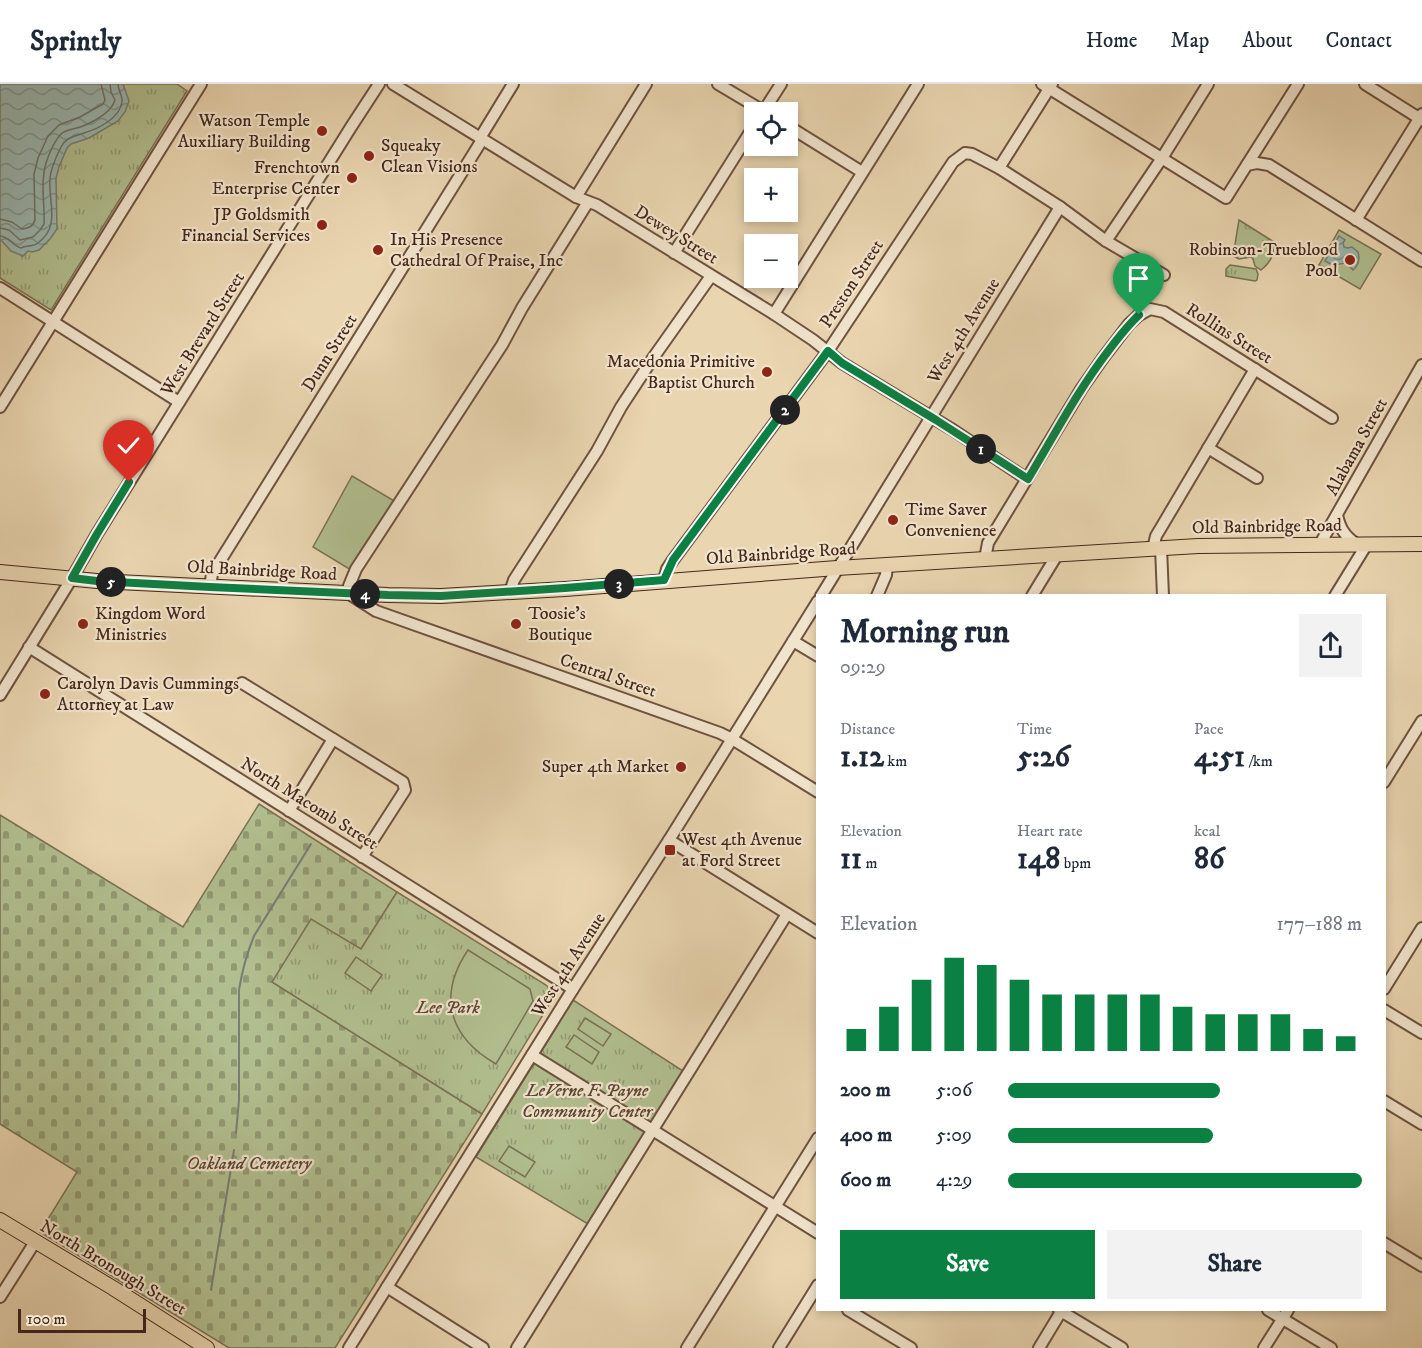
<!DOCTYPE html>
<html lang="en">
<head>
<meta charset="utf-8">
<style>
	body { margin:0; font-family:"IM FELL DW Pica",serif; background:#f2f2f3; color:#1f2937; height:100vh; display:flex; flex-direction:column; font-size:22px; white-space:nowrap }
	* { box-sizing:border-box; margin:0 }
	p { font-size:20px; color:#747a83 }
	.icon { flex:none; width:33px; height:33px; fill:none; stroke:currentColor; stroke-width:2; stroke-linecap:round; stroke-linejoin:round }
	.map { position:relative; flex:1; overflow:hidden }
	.panel { position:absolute; left:816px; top:510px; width:570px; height:717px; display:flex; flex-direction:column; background:#fff; border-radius:0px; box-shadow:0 3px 9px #0003 }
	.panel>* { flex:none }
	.fabs { position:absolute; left:744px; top:18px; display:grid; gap:12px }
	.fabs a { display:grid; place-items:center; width:54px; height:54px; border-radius:0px; background:#fff; box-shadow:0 3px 9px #0003; font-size:30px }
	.scale { position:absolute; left:18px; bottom:15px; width:128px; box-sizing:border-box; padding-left:6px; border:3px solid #45271b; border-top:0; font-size:16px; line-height:21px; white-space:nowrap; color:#45271b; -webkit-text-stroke:4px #f1e4cc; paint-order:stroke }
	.pin { position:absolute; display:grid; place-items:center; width:51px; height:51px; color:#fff; margin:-62px -26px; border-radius:50% 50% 50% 0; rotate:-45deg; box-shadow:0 0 6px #0007 }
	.pin .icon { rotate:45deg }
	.km { position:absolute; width:30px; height:30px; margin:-15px; border-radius:50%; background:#222; color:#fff; font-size:16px; line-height:30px; text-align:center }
	.round { display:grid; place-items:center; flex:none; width:63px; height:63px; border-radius:0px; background:#f2f2f3 }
	.overview { display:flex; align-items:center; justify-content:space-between; height:102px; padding:0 24px }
	h1 { font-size:33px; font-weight:700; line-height:45px }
	.figures { display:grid; grid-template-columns:repeat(3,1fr); gap:9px; height:102px; padding:6px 24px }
	.figures div { display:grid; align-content:center }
	.figures b { font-size:30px; font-weight:700 }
	.figures small { font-size:16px; font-weight:400 }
	.figures p { font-size:16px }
	.chart { height:168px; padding:12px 24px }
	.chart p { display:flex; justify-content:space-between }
	.chart svg { width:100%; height:108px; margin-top:6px; stroke:#0b8043; stroke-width:6 }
	.button { display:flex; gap:12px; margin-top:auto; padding:12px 24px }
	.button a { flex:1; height:69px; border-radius:0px; background:#0b8043; color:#fff; font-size:24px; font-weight:700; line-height:69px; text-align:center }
	.button a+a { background:#f2f2f3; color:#1f2937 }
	ul { padding:0 24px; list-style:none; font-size:20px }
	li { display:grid; grid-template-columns:96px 72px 1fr; align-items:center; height:45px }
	li i { height:15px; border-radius:8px; background:#0b8043 }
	header { display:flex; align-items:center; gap:36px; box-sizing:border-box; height:84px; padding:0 30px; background:#fff; border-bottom:2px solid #e0e1e3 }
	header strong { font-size:28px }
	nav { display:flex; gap:33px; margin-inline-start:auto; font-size:21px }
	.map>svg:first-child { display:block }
	.cemetery { fill:url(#cemetery-stones); stroke:#7b7255; stroke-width:1.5 }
	.park { fill:url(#park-tufts); stroke:#7b7255; stroke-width:1.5 }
	.garden { fill:#b1be8f; stroke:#7b7255; stroke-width:1.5 }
	.water { fill:url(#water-waves); stroke:#777e76; stroke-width:1.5 }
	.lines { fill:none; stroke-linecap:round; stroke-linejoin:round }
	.shore { stroke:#6f7066; stroke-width:1.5 }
	.stream { stroke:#777e76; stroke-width:2 }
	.minor-casing { stroke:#6e5240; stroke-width:14 }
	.major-casing { stroke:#45271b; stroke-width:16 }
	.minor { stroke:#f1e4cc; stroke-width:10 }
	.major { stroke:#e9d5b0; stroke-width:14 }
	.route-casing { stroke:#fff; stroke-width:12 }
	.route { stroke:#0b8043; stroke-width:8 }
	.poi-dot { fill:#8f2418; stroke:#f1e4cc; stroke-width:2 }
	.labels { text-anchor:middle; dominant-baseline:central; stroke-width:4.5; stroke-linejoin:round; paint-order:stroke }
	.poi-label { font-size:18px; fill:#45271b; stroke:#f1e4cc; text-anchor:start }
	.street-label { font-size:18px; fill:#45271b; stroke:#f1e4cc }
	.park-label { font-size:18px; font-style:italic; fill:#5b4532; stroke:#f1e4cc }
</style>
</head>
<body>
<header>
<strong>Sprintly</strong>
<nav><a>Home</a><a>Map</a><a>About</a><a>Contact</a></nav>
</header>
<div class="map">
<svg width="1422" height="1264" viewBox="0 0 1422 1264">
	<defs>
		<pattern id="cemetery-stones" width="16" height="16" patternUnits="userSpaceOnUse" patternTransform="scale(1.5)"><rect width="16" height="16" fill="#b1be8f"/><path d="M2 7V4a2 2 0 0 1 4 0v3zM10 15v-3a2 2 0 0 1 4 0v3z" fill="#929a74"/></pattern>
		<pattern id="park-tufts" width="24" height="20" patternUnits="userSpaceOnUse" patternTransform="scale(1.5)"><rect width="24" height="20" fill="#b1be8f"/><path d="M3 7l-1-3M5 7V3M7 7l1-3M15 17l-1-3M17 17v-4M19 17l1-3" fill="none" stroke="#929a74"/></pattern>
		<pattern id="water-waves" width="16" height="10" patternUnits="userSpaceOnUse" patternTransform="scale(1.5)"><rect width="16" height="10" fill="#99b8b2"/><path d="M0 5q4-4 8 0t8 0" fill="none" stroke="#7f9690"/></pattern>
	</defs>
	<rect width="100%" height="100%" fill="#e9d5b0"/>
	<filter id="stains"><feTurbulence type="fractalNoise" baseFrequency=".00333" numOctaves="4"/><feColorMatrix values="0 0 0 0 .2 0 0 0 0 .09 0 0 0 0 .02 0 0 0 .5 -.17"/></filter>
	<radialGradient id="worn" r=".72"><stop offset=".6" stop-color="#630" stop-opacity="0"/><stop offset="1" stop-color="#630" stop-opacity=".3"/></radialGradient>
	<path class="cemetery" d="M259 720 397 808 361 865 272 898 482 1030 335 1264H229L40 1148 77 1088 0 1040V731L183 843Z"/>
	<g class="park">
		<path d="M0 0H177L187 7 51 226 0 194Z"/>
		<path d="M1239 136 1274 158C1274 171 1271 178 1261 186L1255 182 1253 175 1251 173 1239 175 1233 172Z"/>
		<path d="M1230 181 1256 185 1258 190 1257 196 1255 197 1226 192V185Z"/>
		<path d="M397 808 546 901C552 906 552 909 552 916L482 1030 272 898 311 835 361 865Z"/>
		<path d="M573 916 683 987 588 1140 476 1073Z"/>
	</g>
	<g class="garden">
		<path d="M1339 146 1381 170 1360 205 1319 181Z"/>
		<path d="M352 392 396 418 351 486 313 463Z"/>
		<path d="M468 866 530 905 533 917 496 980C449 953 437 912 468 866Z"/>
		<path d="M356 873 382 891 371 907 345 889Z"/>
		<path d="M585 934 611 950 603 962 578 945Z"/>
		<path d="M574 951 599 968 592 980 566 963Z"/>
		<path d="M509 1062 535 1078 525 1093 499 1077Z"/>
	</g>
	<g class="water">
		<path d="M0 0H123L129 17 125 28 118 37 89 54 71 60 67 64 59 83 56 94 57 145 50 155 39 166 32 168 28 167 23 172 11 167 0 155Z"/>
		<path d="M1339 152 1345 156 1343 159 1344 163 1347 164 1352 163 1358 168C1360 175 1359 181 1353 186L1346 179C1336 180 1335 183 1325 177Z"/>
	</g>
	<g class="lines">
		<g class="shore">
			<path d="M0 135 12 138 22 145C28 144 33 143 35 136L34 90 38 74 48 52 59 41 80 33 103 20 105 16 101 0"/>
			<path d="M0 144 9 146 20 156 33 153 40 146 44 140C45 120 40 99 46 79 49 70 54 57 61 50 67 45 76 45 83 42 95 37 111 29 115 16L111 8 110 0"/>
			<path d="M0 152C8 152 13 162 21 164 26 161 33 163 38 159 61 142 48 119 50 94 51 83 56 73 61 63 66 53 74 53 84 49 98 45 120 34 122 18 123 12 118 6 118 0"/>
		</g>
		<g class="stream">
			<path d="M236 1049 239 1016V906C242 887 247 869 254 852L311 760"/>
			<path d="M211 1206 234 1066"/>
		</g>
		<defs>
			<g id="minor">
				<path d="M393 0 576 113 597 121 774 230 813 256 842 279 953 346 1027 395"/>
				<path d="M718 0 765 28"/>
				<path d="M1042 0 1226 114 1298 0"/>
				<path d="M1365 0 1422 36"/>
				<path d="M763 28 781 0"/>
				<path d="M788 42 862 88"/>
				<path d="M480 54 513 0"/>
				<path d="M1247 81 1257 79 1269 81 1422 177"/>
				<path d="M999 84 1052 0"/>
				<path d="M576 113 646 0"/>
				<path d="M588 118 522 224 502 261 356 485 349 502 348 509 376 527 720 649 732 655 818 708"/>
				<path d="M1356 136 1422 30"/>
				<path d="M1106 157 1162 74 1208 0"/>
				<path d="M674 169 754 42"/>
				<path d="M0 204 179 318"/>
				<path d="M774 230 918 0"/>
				<path d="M0 323 201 0"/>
				<path d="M1208 364 1257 394"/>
				<path d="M1337 431C1340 444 1344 451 1355 459"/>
				<path d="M1320 460 1422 281"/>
				<path d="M1161 464 1163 512"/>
				<path d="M1153 465 1156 452 1162 442 1255 285"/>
				<path d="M985 475 988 459 1082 304 1103 274 1129 240 1139 231 1150 225 1164 228 1332 334"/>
				<path d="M664 496 667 485 673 476 828 267 953 78 965 69 972 70 999 84 1060 123 1106 157 1164 191"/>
				<path d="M210 503 212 490 482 56"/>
				<path d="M510 508 514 496 597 367 621 323 653 274 711 192"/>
				<path d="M821 512 1060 123"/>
				<path d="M877 512 886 491 887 481"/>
				<path d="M1032 512 1057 471"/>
				<path d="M1335 512 1367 460"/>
				<path d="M793 557 818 572"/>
				<path d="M29 563 573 905"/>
				<path d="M242 599 403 698 405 706 362 773"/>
				<path d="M0 611 72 494 97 450 351 43 379 0"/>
				<path d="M1384 698 1422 637"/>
				<path d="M289 727 333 655"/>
				<path d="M669 756 818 849"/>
				<path d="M1384 905 1422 844"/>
				<path d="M1384 926 1422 949"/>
				<path d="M532 971 818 1149"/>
				<path d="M1384 1017 1422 1040"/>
				<path d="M1384 1159 1422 1182"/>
				<path d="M387 1203 483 1264"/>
				<path d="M0 1213 35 1158"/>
				<path d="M848 1226 911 1264"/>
				<path d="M1059 1226 1122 1264"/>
				<path d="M1268 1226 1331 1264"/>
				<path d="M349 1264 573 905 669 756 818 517"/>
				<path d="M517 1264 787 830"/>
				<path d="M687 1264 818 1054"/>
				<path d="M779 1264 818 1201"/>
				<path d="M1039 1264 1062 1226"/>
				<path d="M1264 1264 1288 1226"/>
			</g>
			<g id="major">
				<path d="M0 488 97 497 388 511 441 512 565 505 837 484 1198 462 1422 460"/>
				<path d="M0 1136 113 1204 207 1264"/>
			</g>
		</defs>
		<use href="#minor" class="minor-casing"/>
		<use href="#major" class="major-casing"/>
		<use href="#minor" class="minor"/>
		<use href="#major" class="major"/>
	</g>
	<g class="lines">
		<defs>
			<path id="route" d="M129 398 97 450 72 494 97 497 210 503 388 511 441 512 565 504 664 496 673 476 828 267 842 279 936 336 1028 395C1054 352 1078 306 1109 266 1118 254 1127 242 1139 231"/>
		</defs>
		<use href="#route" class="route-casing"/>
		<use href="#route" class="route"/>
	</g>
	<g class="poi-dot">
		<circle cx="322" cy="47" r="6"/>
		<circle cx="369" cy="72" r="6"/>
		<circle cx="352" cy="94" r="6"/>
		<circle cx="322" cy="141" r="6"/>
		<circle cx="378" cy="166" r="6"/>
		<circle cx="1350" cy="176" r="6"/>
		<circle cx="767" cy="288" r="6"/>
		<circle cx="893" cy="436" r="6"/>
		<circle cx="83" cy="540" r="6"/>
		<circle cx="516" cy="540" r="6"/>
		<circle cx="45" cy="610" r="6"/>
		<circle cx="681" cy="683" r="6"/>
		<rect x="664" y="760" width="12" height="12" rx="3"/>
	</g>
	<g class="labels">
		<g class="poi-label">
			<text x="310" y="37" text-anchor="end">Watson Temple<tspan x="310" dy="21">Auxiliary Building</tspan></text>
			<text x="381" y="62">Squeaky<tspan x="381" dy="21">Clean Visions</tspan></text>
			<text x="340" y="84" text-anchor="end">Frenchtown<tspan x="340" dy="21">Enterprise Center</tspan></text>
			<text x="310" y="131" text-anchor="end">JP Goldsmith<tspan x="310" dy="21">Financial Services</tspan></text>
			<text x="390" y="156">In His Presence<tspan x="390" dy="21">Cathedral Of Praise, Inc</tspan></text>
			<text x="1338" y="166" text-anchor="end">Robinson-Trueblood<tspan x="1338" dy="21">Pool</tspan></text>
			<text x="755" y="278" text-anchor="end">Macedonia Primitive<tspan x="755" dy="21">Baptist Church</tspan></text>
			<text x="905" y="426">Time Saver<tspan x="905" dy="21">Convenience</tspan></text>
			<text x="95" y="530">Kingdom Word<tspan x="95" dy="21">Ministries</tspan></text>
			<text x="528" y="530">Toosie's<tspan x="528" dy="21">Boutique</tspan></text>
			<text x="57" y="600">Carolyn Davis Cummings<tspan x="57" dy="21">Attorney at Law</tspan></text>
			<text x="669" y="683" text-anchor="end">Super 4th Market</text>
			<text x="682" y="756">West 4th Avenue<tspan x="682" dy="21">at Ford Street</tspan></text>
		</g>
		<g class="street-label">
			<text transform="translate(676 151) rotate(32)">Dewey Street</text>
			<text transform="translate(852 200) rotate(-57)">Preston Street</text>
			<text transform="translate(964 247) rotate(-58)">West 4th Avenue</text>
			<text transform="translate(203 250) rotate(-58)">West Brevard Street</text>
			<text transform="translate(1229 250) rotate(32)">Rollins Street</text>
			<text transform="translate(330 269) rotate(-58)">Dunn Street</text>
			<text transform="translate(1357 363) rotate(-61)">Alabama Street</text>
			<text transform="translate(1267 443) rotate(-1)">Old Bainbridge Road</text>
			<text transform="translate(781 470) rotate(-4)">Old Bainbridge Road</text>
			<text transform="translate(262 487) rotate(3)">Old Bainbridge Road</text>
			<text transform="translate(608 592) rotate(19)">Central Street</text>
			<text transform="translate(309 720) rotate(32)">North Macomb Street</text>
			<text transform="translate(569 881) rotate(-57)">West 4th Avenue</text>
			<text transform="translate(113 1184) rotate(31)">North Bronough Street</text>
		</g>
		<g class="park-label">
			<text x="448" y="924">Lee Park</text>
			<text x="587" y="1007">LeVerne F. Payne<tspan x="587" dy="21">Community Center</tspan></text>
			<text x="249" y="1080">Oakland Cemetery</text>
		</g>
	</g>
	<rect width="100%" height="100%" filter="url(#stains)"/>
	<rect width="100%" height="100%" fill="url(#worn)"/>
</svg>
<div class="fabs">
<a><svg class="icon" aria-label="locate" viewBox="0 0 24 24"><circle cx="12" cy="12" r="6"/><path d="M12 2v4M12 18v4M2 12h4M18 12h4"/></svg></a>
<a>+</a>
<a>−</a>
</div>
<div class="scale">100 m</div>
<div class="pin" style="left:1139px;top:231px;background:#1e9e55"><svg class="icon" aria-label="arrive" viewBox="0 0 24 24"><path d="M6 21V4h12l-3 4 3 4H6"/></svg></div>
<div class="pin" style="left:129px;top:398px;background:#d93025"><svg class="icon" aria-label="check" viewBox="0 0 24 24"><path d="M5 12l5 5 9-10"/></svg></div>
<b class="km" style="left:981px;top:365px">1</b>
<b class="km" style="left:785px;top:326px">2</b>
<b class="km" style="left:619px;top:500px">3</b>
<b class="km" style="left:365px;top:510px">4</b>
<b class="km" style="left:111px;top:498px">5</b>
<section class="panel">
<div class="overview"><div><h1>Morning run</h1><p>09:29</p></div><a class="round"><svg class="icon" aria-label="share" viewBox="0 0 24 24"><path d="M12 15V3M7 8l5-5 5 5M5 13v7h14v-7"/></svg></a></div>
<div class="figures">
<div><p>Distance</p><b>1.12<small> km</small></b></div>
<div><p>Time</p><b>5:26</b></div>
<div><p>Pace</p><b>4:51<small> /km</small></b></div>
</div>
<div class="figures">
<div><p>Elevation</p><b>11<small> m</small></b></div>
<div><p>Heart rate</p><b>148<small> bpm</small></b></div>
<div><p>kcal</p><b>86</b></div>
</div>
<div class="chart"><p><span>Elevation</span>177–188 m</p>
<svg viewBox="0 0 160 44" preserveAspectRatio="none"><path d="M5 44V35M15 44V26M25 44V15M35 44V6M45 44V9M55 44V15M65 44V21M75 44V21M85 44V21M95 44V21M105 44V26M115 44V29M125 44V29M135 44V29M145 44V35M155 44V38"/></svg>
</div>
<ul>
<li><b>200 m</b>5:06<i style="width:60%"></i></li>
<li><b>400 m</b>5:09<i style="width:58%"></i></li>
<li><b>600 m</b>4:29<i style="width:100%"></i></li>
</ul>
<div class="button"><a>Save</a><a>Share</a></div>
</section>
</div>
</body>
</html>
